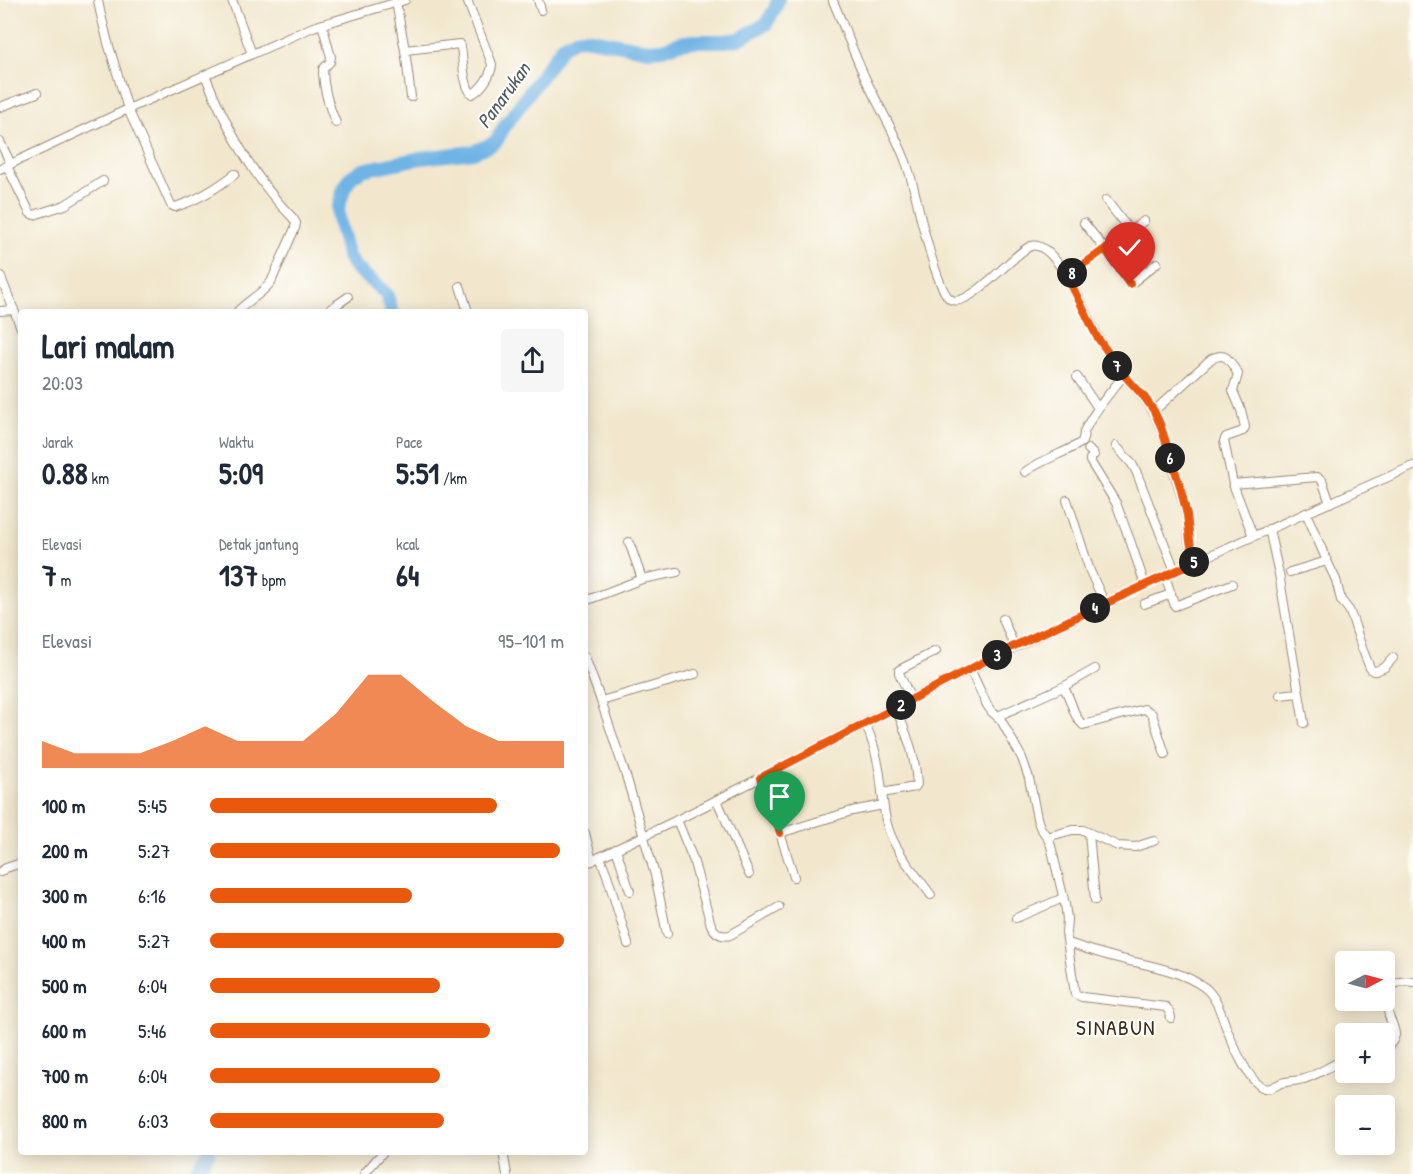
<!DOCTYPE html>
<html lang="id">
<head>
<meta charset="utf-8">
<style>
	body { margin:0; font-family:"Patrick Hand",sans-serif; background:#f6f6f7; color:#1f2937; height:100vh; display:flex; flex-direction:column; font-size:22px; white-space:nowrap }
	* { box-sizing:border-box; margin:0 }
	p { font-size:20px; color:#747a83 }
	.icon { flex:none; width:33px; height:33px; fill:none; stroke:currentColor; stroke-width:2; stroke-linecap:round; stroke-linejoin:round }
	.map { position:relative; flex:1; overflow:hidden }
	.drawer { position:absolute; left:18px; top:309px; width:570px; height:846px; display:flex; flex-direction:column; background:#fff; border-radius:6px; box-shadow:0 3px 15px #0003 }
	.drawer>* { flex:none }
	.needle { width:39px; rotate:84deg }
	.controls { position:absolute; left:1335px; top:951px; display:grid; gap:12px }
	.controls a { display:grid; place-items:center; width:60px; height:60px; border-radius:6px; background:#fff; box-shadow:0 3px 15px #0003; font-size:30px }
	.pin { position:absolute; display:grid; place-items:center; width:51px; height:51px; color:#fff; margin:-62px -26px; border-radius:50% 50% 50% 0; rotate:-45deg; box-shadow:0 0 6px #0007 }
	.pin .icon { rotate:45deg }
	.km { position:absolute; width:30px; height:30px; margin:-15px; border-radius:50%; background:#222; color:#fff; font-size:16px; line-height:30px; text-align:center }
	.round { display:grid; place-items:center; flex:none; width:63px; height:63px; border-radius:6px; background:#f6f6f7 }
	.overview { display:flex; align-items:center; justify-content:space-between; height:102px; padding:0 24px }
	h1 { font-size:33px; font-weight:700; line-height:45px }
	.stats { display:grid; grid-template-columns:repeat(3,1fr); gap:9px; height:102px; padding:6px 24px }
	.stats div { display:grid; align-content:center }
	.stats b { font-size:30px; font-weight:700 }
	.stats small { font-size:16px; font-weight:400 }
	.stats p { font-size:16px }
	.chart { height:168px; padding:12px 24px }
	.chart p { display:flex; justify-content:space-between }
	.chart svg { width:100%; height:108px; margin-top:6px; fill:#ea580c; opacity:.7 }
	ul { padding:0 24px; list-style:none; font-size:20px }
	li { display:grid; grid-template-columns:96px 72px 1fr; align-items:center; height:45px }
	li i { height:15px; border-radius:8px; background:#ea580c }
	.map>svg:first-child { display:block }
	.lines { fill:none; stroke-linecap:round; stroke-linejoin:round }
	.river { stroke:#70b3e5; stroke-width:14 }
	.minor-casing { stroke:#968876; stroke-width:10 }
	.minor { stroke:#fff; stroke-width:8 }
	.route-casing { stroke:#fff; stroke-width:12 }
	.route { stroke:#ea580c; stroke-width:8 }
	.labels { text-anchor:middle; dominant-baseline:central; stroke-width:4.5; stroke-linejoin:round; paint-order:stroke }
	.water-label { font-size:20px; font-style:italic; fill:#4e5a64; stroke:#fdfcf7 }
	.quarter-label { font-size:21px; letter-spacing:1.5px; fill:#3b2a1e; stroke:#fdfcf7 }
</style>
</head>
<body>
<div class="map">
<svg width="1413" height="1174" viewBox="0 0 1413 1174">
	<rect width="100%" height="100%" fill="#fdfcf7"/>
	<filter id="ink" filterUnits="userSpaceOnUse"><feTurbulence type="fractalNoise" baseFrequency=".0167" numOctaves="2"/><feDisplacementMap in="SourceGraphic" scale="12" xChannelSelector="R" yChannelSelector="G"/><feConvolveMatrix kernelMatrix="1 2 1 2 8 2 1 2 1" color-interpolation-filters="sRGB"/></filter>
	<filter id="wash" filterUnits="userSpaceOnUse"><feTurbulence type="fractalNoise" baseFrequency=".008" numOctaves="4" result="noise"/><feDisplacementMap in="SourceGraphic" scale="24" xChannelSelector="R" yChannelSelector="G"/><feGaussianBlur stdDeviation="1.35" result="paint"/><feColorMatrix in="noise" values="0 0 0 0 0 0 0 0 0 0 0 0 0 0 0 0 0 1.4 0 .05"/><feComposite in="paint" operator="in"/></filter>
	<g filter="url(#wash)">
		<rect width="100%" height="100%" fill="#f2e7cd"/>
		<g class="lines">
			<g class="river">
				<path d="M392 312 387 296 383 291 356 268 348 257 339 223 338 209 344 189 351 177 362 170 421 158 473 152 492 144 497 140 504 127 560 50 564 45 576 39 583 38 591 39 649 50 663 49 680 43 694 41H725L739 39 766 24 775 9 778 0"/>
				<path d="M194 1174 209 1152"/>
			</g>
		</g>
	</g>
	<g filter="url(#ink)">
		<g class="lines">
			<defs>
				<g id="minor">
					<path d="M98 0 100 11 108 43 128 109 171 205 175 207 178 206C200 199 217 188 235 174"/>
					<path d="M232 0 252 54"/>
					<path d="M538 0 541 10"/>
					<path d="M833 1C845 29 855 57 868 84 881 110 896 135 906 162 913 182 917 202 922 223 926 238 939 291 950 299 968 311 1015 251 1031 246 1058 239 1091 328 1103 345 1109 355 1116 366 1124 375 1139 393 1151 403 1160 426 1165 439 1168 452 1172 465 1177 482 1183 499 1187 517 1189 525 1188 532 1189 540 1190 547 1193 554 1195 562"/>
					<path d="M396 2 405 50 411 97"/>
					<path d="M322 24 331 57 330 62 323 69C323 86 329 107 336 123"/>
					<path d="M405 50 460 44 461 47C463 59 463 86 472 94 481 90 492 74 492 64L467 0"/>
					<path d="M205 75C226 126 253 179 293 218L296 223 295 228 271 282C262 294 247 301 237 312"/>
					<path d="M0 107 37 93"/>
					<path d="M0 142 11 164"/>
					<path d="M7 166 30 213 34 215 65 205 103 181"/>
					<path d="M0 169 128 109 313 27 405 0"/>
					<path d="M1106 200 1130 231"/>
					<path d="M1084 223 1105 249 1129 284 1132 283 1157 263"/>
					<path d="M0 275 21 328"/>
					<path d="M1067 276 1144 221"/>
					<path d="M460 286 468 312"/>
					<path d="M0 311 14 310"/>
					<path d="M326 312 348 297"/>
					<path d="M1077 377 1098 408"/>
					<path d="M1154 411 1211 359C1227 350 1230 362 1238 374L1233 391 1241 410 1245 427 1243 431 1226 437 1224 441 1233 484 1253 536"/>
					<path d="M1116 446 1132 464 1136 471 1175 571"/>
					<path d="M1088 449 1094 455 1090 459V461L1116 503 1131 543 1145 585"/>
					<path d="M1025 472C1044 458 1064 454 1082 442 1084 437 1083 432 1086 428 1095 409 1111 392 1124 375"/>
					<path d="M1233 484 1317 477 1322 480 1330 503"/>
					<path d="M1067 500 1090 571 1105 604"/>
					<path d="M1306 513 1327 561 1336 580 1341 600 1349 610 1353 620 1362 648 1370 668 1373 671H1376L1385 667 1393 658"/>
					<path d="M1269 529 1279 574 1304 723"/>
					<path d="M629 542 642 579"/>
					<path d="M1290 572 1327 561"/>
					<path d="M1165 576 1175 606 1232 584"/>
					<path d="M585 601 642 579 677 572"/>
					<path d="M1144 604 1171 594"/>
					<path d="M1003 619 1014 646"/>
					<path d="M585 657 601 701 627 779 655 875 667 934"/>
					<path d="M970 669 987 705 991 711 1001 720 1022 758 1029 778 1037 818 1040 827 1047 837 1051 846 1065 904 1067 919 1066 933 1075 994 1082 997 1166 1007 1170 1013 1171 1018"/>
					<path d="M1063 687 1095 669"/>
					<path d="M1280 695 1298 693"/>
					<path d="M911 699 899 673V670L936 651"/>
					<path d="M601 701 695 674"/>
					<path d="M998 716 1063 687C1072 698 1072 716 1083 725L1144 709 1148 711 1152 714 1165 754"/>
					<path d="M865 723C875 745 880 768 882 791 883 802 884 813 887 824 894 851 915 873 931 895"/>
					<path d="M760 778 772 808 794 877"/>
					<path d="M882 793 915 787 917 784C915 753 907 736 896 708"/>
					<path d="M717 800 749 874"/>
					<path d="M677 820 693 859 711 925C715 933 720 937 730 935L779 907"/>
					<path d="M585 833 592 861"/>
					<path d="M780 833 852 811 883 805"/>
					<path d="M1089 833 1095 900"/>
					<path d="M1047 837 1072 830H1083L1118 846 1135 847 1154 841"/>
					<path d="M616 849 630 891"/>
					<path d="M600 857 607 875 628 944"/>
					<path d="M585 864 677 820 760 778 911 699 1049 630 1195 562 1413 466"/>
					<path d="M0 872 6 868 21 863"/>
					<path d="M1016 918 1063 898"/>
					<path d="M1068 943C1087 949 1107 956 1126 960 1152 966 1181 971 1204 987 1216 996 1221 1013 1226 1027 1232 1042 1248 1082 1264 1088 1271 1090 1275 1086 1281 1083 1289 1081 1297 1081 1304 1079 1319 1074 1331 1065 1346 1059"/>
					<path d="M1384 1051C1389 1046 1394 1041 1395 1035 1395 1028 1391 1022 1389 1016 1384 996 1388 977 1413 982"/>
					<path d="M503 1152 507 1174"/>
					<path d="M364 1174 383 1152"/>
				</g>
			</defs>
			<use href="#minor" class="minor-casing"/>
			<use href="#minor" class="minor"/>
		</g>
	</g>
	<g class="lines" filter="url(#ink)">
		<defs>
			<path id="route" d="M780 833 768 795 760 778 1014 646 1195 562 1190 541 1187 515 1180 486 1160 424 1154 411 1145 398 1124 375 1097 337 1067 276 1105 249 1129 284H1130"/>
		</defs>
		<use href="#route" class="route-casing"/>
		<use href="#route" class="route"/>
	</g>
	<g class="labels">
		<g class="water-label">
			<text transform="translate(503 95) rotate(-54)">Panarukan</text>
		</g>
		<g class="quarter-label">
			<text x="1116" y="1027">SINABUN</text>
		</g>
	</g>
</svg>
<div class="controls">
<a><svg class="needle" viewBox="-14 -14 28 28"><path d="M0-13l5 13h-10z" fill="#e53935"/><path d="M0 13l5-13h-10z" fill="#747a83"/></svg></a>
<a>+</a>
<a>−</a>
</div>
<div class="pin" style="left:780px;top:833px;background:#1e9e55"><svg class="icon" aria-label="arrive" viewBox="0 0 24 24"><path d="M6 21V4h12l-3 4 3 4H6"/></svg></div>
<div class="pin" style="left:1130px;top:284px;background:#d93025"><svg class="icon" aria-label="check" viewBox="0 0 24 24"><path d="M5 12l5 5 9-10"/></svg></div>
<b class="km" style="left:901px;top:705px">2</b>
<b class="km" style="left:997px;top:655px">3</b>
<b class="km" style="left:1095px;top:608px">4</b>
<b class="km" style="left:1194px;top:562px">5</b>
<b class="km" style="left:1170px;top:458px">6</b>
<b class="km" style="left:1117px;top:366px">7</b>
<b class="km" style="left:1072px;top:273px">8</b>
<section class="drawer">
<div class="overview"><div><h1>Lari malam</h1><p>20:03</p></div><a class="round"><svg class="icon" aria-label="share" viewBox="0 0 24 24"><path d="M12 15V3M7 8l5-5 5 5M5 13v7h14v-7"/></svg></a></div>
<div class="stats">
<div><p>Jarak</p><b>0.88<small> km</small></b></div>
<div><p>Waktu</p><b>5:09</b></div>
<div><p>Pace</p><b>5:51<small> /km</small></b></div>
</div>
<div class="stats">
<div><p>Elevasi</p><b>7<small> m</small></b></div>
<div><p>Detak jantung</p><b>137<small> bpm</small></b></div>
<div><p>kcal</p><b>64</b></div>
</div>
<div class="chart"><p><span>Elevasi</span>95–101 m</p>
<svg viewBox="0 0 160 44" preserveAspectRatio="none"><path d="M0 44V33L10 38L20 38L30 38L40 33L50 27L60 33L70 33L80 33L90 22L100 6L110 6L120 17L130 27L140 33L150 33L160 33V44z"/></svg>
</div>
<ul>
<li><b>100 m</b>5:45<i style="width:81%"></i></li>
<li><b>200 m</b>5:27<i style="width:99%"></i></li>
<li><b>300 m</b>6:16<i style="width:57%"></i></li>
<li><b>400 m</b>5:27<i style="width:100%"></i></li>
<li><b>500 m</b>6:04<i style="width:65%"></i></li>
<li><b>600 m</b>5:46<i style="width:79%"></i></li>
<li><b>700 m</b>6:04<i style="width:65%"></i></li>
<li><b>800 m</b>6:03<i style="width:66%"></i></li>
</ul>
</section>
</div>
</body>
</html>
